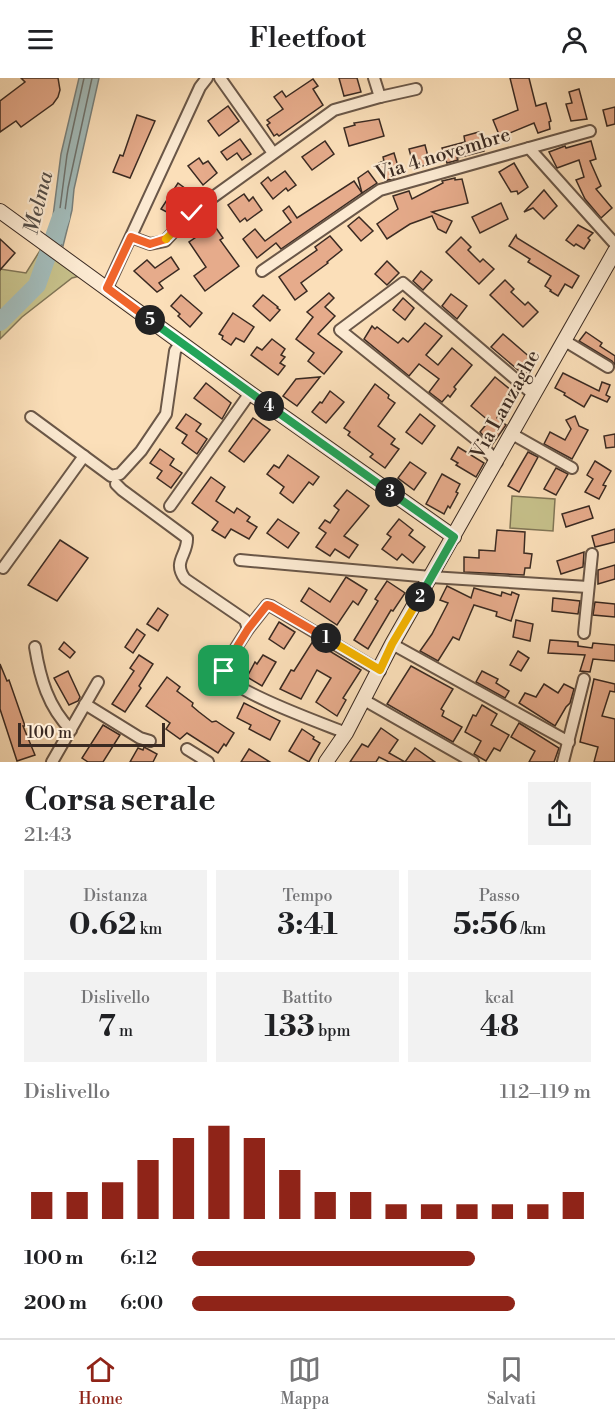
<!DOCTYPE html>
<html lang="it">
<head>
<meta charset="utf-8">
<style>
	body { margin:0; font-family:"Libre Bodoni",serif; background:#f2f2f2; color:#202124; height:100vh; display:flex; flex-direction:column; font-size:22px; white-space:nowrap }
	* { box-sizing:border-box; margin:0 }
	p { font-size:20px; color:#757577 }
	.icon { flex:none; width:33px; height:33px; fill:none; stroke:currentColor; stroke-width:2; stroke-linecap:round; stroke-linejoin:round }
	.map { position:relative; height:684px; overflow:hidden }
	.side { display:flex; flex-direction:column; background:#fff; flex:1 }
	.side>* { flex:none }
	.scale { position:absolute; left:18px; bottom:15px; width:147px; box-sizing:border-box; padding-left:6px; border:3px solid #3a2a22; border-top:0; font-size:16px; line-height:21px; white-space:nowrap; color:#3a2a22; -webkit-text-stroke:4px #fcead2; paint-order:stroke }
	.pin { position:absolute; display:grid; place-items:center; width:51px; height:51px; color:#fff; margin:-26px; border-radius:12px; box-shadow:0 3px 9px #0006 }
	.km { position:absolute; width:30px; height:30px; margin:-15px; border-radius:50%; background:#222; color:#fff; font-size:16px; line-height:30px; text-align:center }
	.round { display:grid; place-items:center; flex:none; width:63px; height:63px; border-radius:0px; background:#f2f2f2 }
	.head { display:flex; align-items:center; justify-content:space-between; height:102px; padding:0 24px }
	h1 { font-size:33px; font-weight:700; line-height:45px }
	.figures { display:grid; grid-template-columns:repeat(3,1fr); gap:9px; height:102px; padding:6px 24px }
	.figures div { display:grid; align-content:center; border-radius:0px; background:#f2f2f2; text-align:center }
	.figures b { font-size:30px; font-weight:700 }
	.figures small { font-size:16px; font-weight:400 }
	.figures p { font-size:16px }
	.chart { height:168px; padding:12px 24px }
	.chart p { display:flex; justify-content:space-between }
	.chart svg { width:100%; height:108px; margin-top:6px; stroke:#8f2418; stroke-width:6 }
	ul { padding:0 24px; list-style:none; font-size:20px }
	li { display:grid; grid-template-columns:96px 72px 1fr; align-items:center; height:45px }
	li i { height:15px; border-radius:8px; background:#8f2418 }
	header { display:flex; justify-content:space-between; align-items:center; height:78px; padding:0 24px; background:#fff; font-size:27px; font-weight:700 }
	.menu { display:flex; justify-content:space-around; align-items:center; height:84px; border-top:2px solid #e0e0e0; background:#fff; font-size:16px; color:#757577 }
	.menu a { display:grid; justify-items:center; gap:3px }
	.menu .active { color:#8f2418 }
	.map>svg:first-child { display:block }
	.green { fill:#c6c08a; stroke:#807556; stroke-width:1.5 }
	.water { fill:#a2bab8; stroke:#78807c; stroke-width:1.5 }
	.lines { fill:none; stroke-linecap:round; stroke-linejoin:round }
	.shore { stroke:#6e726d; stroke-width:1.5 }
	.river { stroke:#a2bab8; stroke-width:18 }
	.building { fill:#e6ab8b; stroke:#3a2a22; stroke-width:1.5 }
	.street-casing { stroke:#6a5748; stroke-width:14 }
	.secondary-casing { stroke:#3a2a22; stroke-width:16 }
	.street { stroke:#fcead2; stroke-width:10 }
	.secondary { stroke:#fcead2; stroke-width:14 }
	.split-1-casing { stroke:#fff; stroke-width:12 }
	.split-2-casing { stroke:#fff; stroke-width:12 }
	.split-3-casing { stroke:#fff; stroke-width:12 }
	.split-4-casing { stroke:#fff; stroke-width:12 }
	.split-5-casing { stroke:#fff; stroke-width:12 }
	.split-6-casing { stroke:#fff; stroke-width:12 }
	.split-7-casing { stroke:#fff; stroke-width:12 }
	.split-1 { stroke:#f0652b; stroke-width:8 }
	.split-2 { stroke:#f5b400; stroke-width:8 }
	.split-3 { stroke:#22a559; stroke-width:8 }
	.split-4 { stroke:#22a559; stroke-width:8 }
	.split-5 { stroke:#22a559; stroke-width:8 }
	.split-6 { stroke:#f0652b; stroke-width:8 }
	.split-7 { stroke:#f5b400; stroke-width:8 }
	.labels { text-anchor:middle; dominant-baseline:central; stroke-width:4.5; stroke-linejoin:round; paint-order:stroke }
	.street-label { font-size:20px; fill:#3a2a22; stroke:#fcead2 }
	.water-label { font-size:21px; font-style:italic; fill:#544e48; stroke:#fcead2 }
</style>
</head>
<body>
<header><svg class="icon" aria-label="menu" viewBox="0 0 24 24"><path d="M4 6h16M4 12h16M4 18h16"/></svg>Fleetfoot<svg class="icon" aria-label="person" viewBox="0 0 24 24"><circle cx="12" cy="8" r="4"/><path d="M4 21q1-7 8-7t8 7"/></svg></header>
<div class="map">
<svg width="615" height="684" viewBox="0 0 615 684">
	<rect width="100%" height="100%" fill="#fbdfb9"/>
	<filter id="stains"><feTurbulence type="fractalNoise" baseFrequency=".00333" numOctaves="4"/><feColorMatrix values="0 0 0 0 .2 0 0 0 0 .09 0 0 0 0 .02 0 0 0 .5 -.17"/></filter>
	<radialGradient id="worn" r=".72"><stop offset=".6" stop-color="#630" stop-opacity="0"/><stop offset="1" stop-color="#630" stop-opacity=".3"/></radialGradient>
	<g class="green">
		<path d="M41 171 80 198 72 200 22 239 0 261V191L26 195Z"/>
		<path d="M512 418 555 421 553 453 510 450Z"/>
	</g>
	<path class="water" d="M79 0H99L74 111 72 132 63 168 48 157 52 146 61 76Z"/>
	<g class="lines">
		<path class="shore" d="M84 0 67 77 59 138 61 141 64 140 68 110 92 0"/>
		<path class="river" d="M0 244 37 207 61 139"/>
	</g>
	<g class="building">
		<path d="M21 0H58L60 12 58 19 53 26 21 49 16 43 0 54V23L25 4Z"/>
		<path d="M339 0H357L361 14 344 18Z"/>
		<path d="M510 0H529L536 28 546 25 551 43 549 44 550 51 538 55 534 45 500 59 493 42 518 32Z"/>
		<path d="M313 1 318 8 313 11 323 27 279 58 277 56 274 58 267 47 270 45 267 42 283 31 274 19 282 13 286 19Z"/>
		<path d="M579 11 587 41 571 43 566 26 572 25 569 14Z"/>
		<path d="M228 28 239 43 219 58 208 43Z"/>
		<path d="M615 29V46L607 48 603 32Z"/>
		<path d="M137 37 155 43 130 100 113 94 120 77 123 78Z"/>
		<path d="M379 41 384 58 349 68 344 50 355 47 354 45Z"/>
		<path d="M479 54 484 73 457 80 458 82 447 85 442 70 465 64 464 58Z"/>
		<path d="M240 61 251 76 242 82 237 75 227 82 221 74Z"/>
		<path d="M325 63 334 76 312 92 302 79Z"/>
		<path d="M591 63 596 81 590 83 601 108 596 111 612 130 601 140 585 121 576 102 584 99 579 82 557 90 549 74 565 68 566 70Z"/>
		<path d="M425 67 430 86 414 90 409 71Z"/>
		<path d="M394 75 400 95 393 97 394 100 385 103 379 85 384 83 383 79Z"/>
		<path d="M199 80 203 86 208 83 217 95 203 107 188 88Z"/>
		<path d="M514 85 528 109 518 116 517 113 511 114 499 94Z"/>
		<path d="M285 93 296 107 288 113 286 110 273 121 261 105 268 99 271 103Z"/>
		<path d="M368 93 377 105 362 115 358 100Z"/>
		<path d="M455 100V102L462 101 468 125 432 134 452 143 446 155 438 151 432 138 410 146 387 161 377 146 398 131 393 118 409 113 412 121 443 105 442 103Z"/>
		<path d="M354 103 362 115 281 171 276 165 257 180 243 161 255 151 265 163 291 144 283 133 289 128 297 140Z"/>
		<path d="M178 105 194 117 176 139 161 131Z"/>
		<path d="M544 112 557 128 544 141 533 130 524 134Z"/>
		<path d="M244 116 249 123 253 119 262 132 247 143 245 140 240 144 228 127Z"/>
		<path d="M501 125 508 141 480 155 472 139Z"/>
		<path d="M359 139 373 153 361 163 348 148Z"/>
		<path d="M214 147 223 160 220 162 239 188 205 213 194 198 206 189 189 164Z"/>
		<path d="M578 147 593 155 588 160 590 162 584 171 576 166 574 168 566 162Z"/>
		<path d="M516 157 517 160 579 198 572 210 565 206 558 218 550 213 551 212 545 208 551 198 528 184 530 181 509 168Z"/>
		<path d="M330 158 342 172 327 184 328 185 301 205 307 213 295 222 279 199 317 172 315 169Z"/>
		<path d="M461 159 471 169 468 172 480 184 483 181 494 191 479 206 446 174Z"/>
		<path d="M0 161 15 175 0 192Z"/>
		<path d="M171 179 179 191 159 205 163 210 157 214 134 193 147 182 155 190Z"/>
		<path d="M387 183 399 195 387 207 375 196Z"/>
		<path d="M421 193 432 202 423 212 413 203Z"/>
		<path d="M505 202 514 211 511 214 525 227 528 224 538 234 523 249 490 217Z"/>
		<path d="M329 215 334 220 325 229 335 238 318 256 342 274 324 296 308 283 314 275 296 261 313 239 307 234Z"/>
		<path d="M451 216 467 228 457 241 442 228Z"/>
		<path d="M181 217 202 235 190 249 178 238 180 236 171 228Z"/>
		<path d="M263 217 278 229 277 230 280 232 270 243 253 228Z"/>
		<path d="M403 220 414 230 405 242 393 232Z"/>
		<path d="M233 235 254 249 244 264 236 260 231 267 222 261 223 258 219 256Z"/>
		<path d="M425 245 442 258 426 277 438 287 452 270 472 287 454 309 456 311 450 319 448 317 442 324 429 314 439 301 419 286 409 298 364 261 372 248 375 251 377 249 398 265 403 260 408 264Z"/>
		<path d="M586 254 602 265 600 268 615 278V287L612 283 579 263Z"/>
		<path d="M503 256 532 281 529 285 532 288 524 297 491 269Z"/>
		<path d="M272 261 285 271 281 277 285 279 280 285 285 288 278 297 251 277 257 269 262 272Z"/>
		<path d="M563 295 599 313 602 304 610 307 606 317 610 319 607 324 591 317 584 329 564 317 565 315 555 310Z"/>
		<path d="M320 299 297 328 283 318 296 301Z"/>
		<path d="M495 299 517 317 497 340 506 347 492 367 480 354 489 343 471 328Z"/>
		<path d="M206 305 231 325 222 341 194 320Z"/>
		<path d="M375 306 389 317 388 320 395 325 378 348 395 361 391 366 399 371 385 390 370 379 373 376 348 357 350 354 344 350Z"/>
		<path d="M330 313 344 324 326 345 312 334 320 324 322 325Z"/>
		<path d="M186 336 201 346 196 353 207 361 197 376 182 365 187 357 176 350Z"/>
		<path d="M420 336 435 348 422 366 406 354Z"/>
		<path d="M575 338 579 348 588 352 572 381 544 366 550 354 565 362 571 351 566 342Z"/>
		<path d="M253 340 270 352 244 384 229 373Z"/>
		<path d="M615 356V369L606 370 604 358Z"/>
		<path d="M458 369 484 385 476 399 456 387 458 385 451 381Z"/>
		<path d="M160 371 174 381 170 387 182 395 171 410 157 400 162 393 150 385Z"/>
		<path d="M528 374 538 379 519 414 508 408Z"/>
		<path d="M288 377 319 399 313 407 309 404 293 425 280 415 284 409 267 396 274 387 279 390Z"/>
		<path d="M595 383 611 393 603 407 606 408 599 421 585 414 593 401 587 397Z"/>
		<path d="M410 384 426 395 414 412 398 400Z"/>
		<path d="M556 390 568 396 556 417 544 411Z"/>
		<path d="M442 396 460 406 456 414 458 415 450 430 448 428 444 436 426 426Z"/>
		<path d="M211 399 225 409 216 423 234 435 237 430 250 439 247 443 257 449 249 461 231 451 225 460 212 452 218 444 192 425Z"/>
		<path d="M347 412 369 428 344 458 358 467 349 480 335 471 330 478 316 469 326 455 319 450 325 442 330 445 339 432 334 428Z"/>
		<path d="M589 428 593 440 566 449 562 436Z"/>
		<path d="M278 441 299 455 288 470 267 455Z"/>
		<path d="M399 441 413 452 409 457 425 469 413 485 402 476 397 482 382 471 391 459 387 456Z"/>
		<path d="M615 451V464L595 469 592 458Z"/>
		<path d="M497 452 525 454 524 475 532 476 530 490H525L524 497 464 494V479L479 480V472L495 473Z"/>
		<path d="M60 462 88 480 57 523 28 507Z"/>
		<path d="M584 474 583 489 561 496 557 483Z"/>
		<path d="M615 487V501L598 506V492Z"/>
		<path d="M346 499 367 512 358 527 353 523 337 547 301 523 309 510 330 524Z"/>
		<path d="M387 503 405 515 393 533 391 532 368 571 354 562 378 523 375 521Z"/>
		<path d="M447 508 471 520 474 510 501 518 502 514 511 517 512 514 519 517 511 543 496 538 497 534 474 527 459 562 453 559 438 583 420 573 432 556 448 525 440 522Z"/>
		<path d="M553 520 580 523 578 536 552 533Z"/>
		<path d="M595 524 615 526V539L593 537Z"/>
		<path d="M158 530 168 537 158 553 147 546Z"/>
		<path d="M516 542 533 546 530 563 513 559Z"/>
		<path d="M279 544 295 554 284 571 269 561Z"/>
		<path d="M137 551 145 557 133 575 125 569Z"/>
		<path d="M550 562 578 564V568L592 570 593 565 615 567V583L593 581 590 594 580 593 585 577 548 575Z"/>
		<path d="M313 563 361 592 343 620 346 622 337 638 316 624 331 600 317 592 301 621 280 611 291 592 294 593Z"/>
		<path d="M64 564 75 574 70 580 59 571Z"/>
		<path d="M518 573 529 580 521 593 510 587Z"/>
		<path d="M139 577 153 586 139 608 141 610 125 634 112 626 134 593 130 590Z"/>
		<path d="M263 577 276 584 262 608 247 599 255 584 257 586Z"/>
		<path d="M0 586 7 603 9 602 25 648H23L35 677 17 683 0 631Z"/>
		<path d="M411 588 453 611 441 631 444 633 442 638 462 649 453 664 387 626Z"/>
		<path d="M68 593 80 619 78 623 69 627 54 600Z"/>
		<path d="M482 593 498 601 496 605 509 613 505 620 476 604Z"/>
		<path d="M167 599 180 609 177 613 193 625 192 628 199 634 212 644 216 643 234 655 226 668 224 666 218 675 187 655 180 661 166 651 170 645 146 628Z"/>
		<path d="M594 601 615 606V614L610 613 602 638 615 641V684H594L598 669 580 664Z"/>
		<path d="M544 606 558 615 564 606 574 611 570 625 566 629 555 648 519 625 525 615 536 619Z"/>
		<path d="M244 625 280 643 270 662 249 651 251 647 237 640Z"/>
		<path d="M482 627 497 636 491 647 509 657 500 673 494 670 486 683 474 676 481 663 465 654 473 637 476 638Z"/>
		<path d="M519 645 559 670 554 684H529L535 673 511 659Z"/>
		<path d="M103 647 120 657 103 684H88L82 680Z"/>
		<path d="M381 650 398 662 389 675 405 684 415 670 435 684H389L379 679 376 684H350L362 666 368 669Z"/>
		<path d="M302 651 314 659 313 661 320 665 309 684 289 673Z"/>
		<path d="M144 669 157 676 153 684H130L138 670 143 672Z"/>
		<path d="M249 671 270 684H241Z"/>
	</g>
	<g class="lines">
		<defs>
			<g id="street">
				<path d="M220 0 273 75"/>
				<path d="M380 19 416 11"/>
				<path d="M529 70 590 53"/>
				<path d="M131 159 150 166 165 163 191 135 334 32 380 19 374 0"/>
				<path d="M262 193 380 112 529 70 615 166"/>
				<path d="M107 210 200 9 207 0"/>
				<path d="M565 263 608 289"/>
				<path d="M31 339 111 398 120 396 141 373 166 336 175 273 181 264"/>
				<path d="M512 356 572 390"/>
				<path d="M497 384 477 362 340 252 403 205 534 317"/>
				<path d="M116 406 122 412 187 460C188 477 172 483 185 501L245 542 248 551 225 587C224 592 223 592 225 596 233 614 324 646 346 655"/>
				<path d="M170 428 250 315"/>
				<path d="M240 482 431 499 588 509"/>
				<path d="M3 490 84 378"/>
				<path d="M248 551 267 527 271 528 380 593"/>
				<path d="M584 555 592 476"/>
				<path d="M392 566 569 664"/>
				<path d="M35 569C40 600 48 629 71 652"/>
				<path d="M364 622 473 684"/>
				<path d="M85 626 140 660 150 663"/>
				<path d="M187 671 208 684"/>
				<path d="M52 684 98 604"/>
				<path d="M563 684 584 601"/>
			</g>
			<g id="secondary">
				<path d="M0 133 250 315 454 459"/>
				<path d="M326 684 346 655 392 566 615 173"/>
			</g>
		</defs>
		<use href="#street" class="street-casing"/>
		<use href="#secondary" class="secondary-casing"/>
		<use href="#street" class="street"/>
		<use href="#secondary" class="secondary"/>
	</g>
	<g class="lines">
		<defs>
			<path id="split-1" d="M224 593 225 588 248 551 267 527 271 528 326 560"/>
			<path id="split-2" d="M326 560 380 592 392 566 420 519"/>
			<path id="split-3" d="M390 414 454 459 420 519"/>
			<path id="split-4" d="M269 328 390 414"/>
			<path id="split-5" d="M150 242 269 328"/>
			<path id="split-6" d="M150 242 107 210 131 159 150 166 166 161"/>
			<path id="split-7" d="M166 161 192 135"/>
		</defs>
		<use href="#split-1" class="split-1-casing"/>
		<use href="#split-2" class="split-2-casing"/>
		<use href="#split-3" class="split-3-casing"/>
		<use href="#split-4" class="split-4-casing"/>
		<use href="#split-5" class="split-5-casing"/>
		<use href="#split-6" class="split-6-casing"/>
		<use href="#split-7" class="split-7-casing"/>
		<use href="#split-1" class="split-1"/>
		<use href="#split-2" class="split-2"/>
		<use href="#split-3" class="split-3"/>
		<use href="#split-4" class="split-4"/>
		<use href="#split-5" class="split-5"/>
		<use href="#split-6" class="split-6"/>
		<use href="#split-7" class="split-7"/>
	</g>
	<g class="labels">
		<g class="street-label">
			<text transform="translate(443 77) rotate(-17)">Via 4 novembre</text>
			<text transform="translate(506 327) rotate(-61)">Via Lanzaghe</text>
		</g>
		<g class="water-label">
			<text transform="translate(39 125) rotate(-76)">Melma</text>
		</g>
	</g>
	<rect width="100%" height="100%" filter="url(#stains)"/>
	<rect width="100%" height="100%" fill="url(#worn)"/>
</svg>
<div class="scale">100 m</div>
<div class="pin" style="left:224px;top:593px;background:#1e9e55"><svg class="icon" aria-label="arrive" viewBox="0 0 24 24"><path d="M6 21V4h12l-3 4 3 4H6"/></svg></div>
<div class="pin" style="left:192px;top:135px;background:#d93025"><svg class="icon" aria-label="check" viewBox="0 0 24 24"><path d="M5 12l5 5 9-10"/></svg></div>
<b class="km" style="left:326px;top:560px">1</b>
<b class="km" style="left:420px;top:519px">2</b>
<b class="km" style="left:390px;top:414px">3</b>
<b class="km" style="left:269px;top:328px">4</b>
<b class="km" style="left:150px;top:242px">5</b>
</div>
<section class="side">
<div class="head"><div><h1>Corsa serale</h1><p>21:43</p></div><a class="round"><svg class="icon" aria-label="share" viewBox="0 0 24 24"><path d="M12 15V3M7 8l5-5 5 5M5 13v7h14v-7"/></svg></a></div>
<div class="figures">
<div><p>Distanza</p><b>0.62<small> km</small></b></div>
<div><p>Tempo</p><b>3:41</b></div>
<div><p>Passo</p><b>5:56<small> /km</small></b></div>
</div>
<div class="figures">
<div><p>Dislivello</p><b>7<small> m</small></b></div>
<div><p>Battito</p><b>133<small> bpm</small></b></div>
<div><p>kcal</p><b>48</b></div>
</div>
<div class="chart"><p><span>Dislivello</span>112–119 m</p>
<svg viewBox="0 0 160 44" preserveAspectRatio="none"><path d="M5 44V33M15 44V33M25 44V29M35 44V20M45 44V11M55 44V6M65 44V11M75 44V24M85 44V33M95 44V33M105 44V38M115 44V38M125 44V38M135 44V38M145 44V38M155 44V33"/></svg>
</div>
<ul>
<li><b>100 m</b>6:12<i style="width:71%"></i></li>
<li><b>200 m</b>6:00<i style="width:81%"></i></li>
</ul>
</section>
<nav class="menu">
<a class="active"><svg class="icon" aria-label="home" viewBox="0 0 24 24"><path d="M3 11l9-7 9 7M6 9v11h12V9"/></svg>Home</a>
<a><svg class="icon" aria-label="map" viewBox="0 0 24 24"><path d="M3 6l6-2 6 2 6-2v14l-6 2-6-2-6 2zM9 4v14M15 6v14"/></svg>Mappa</a>
<a><svg class="icon" aria-label="saved" viewBox="0 0 24 24"><path d="M7 4h10v16l-5-4-5 4z"/></svg>Salvati</a>
</nav>
</body>
</html>
